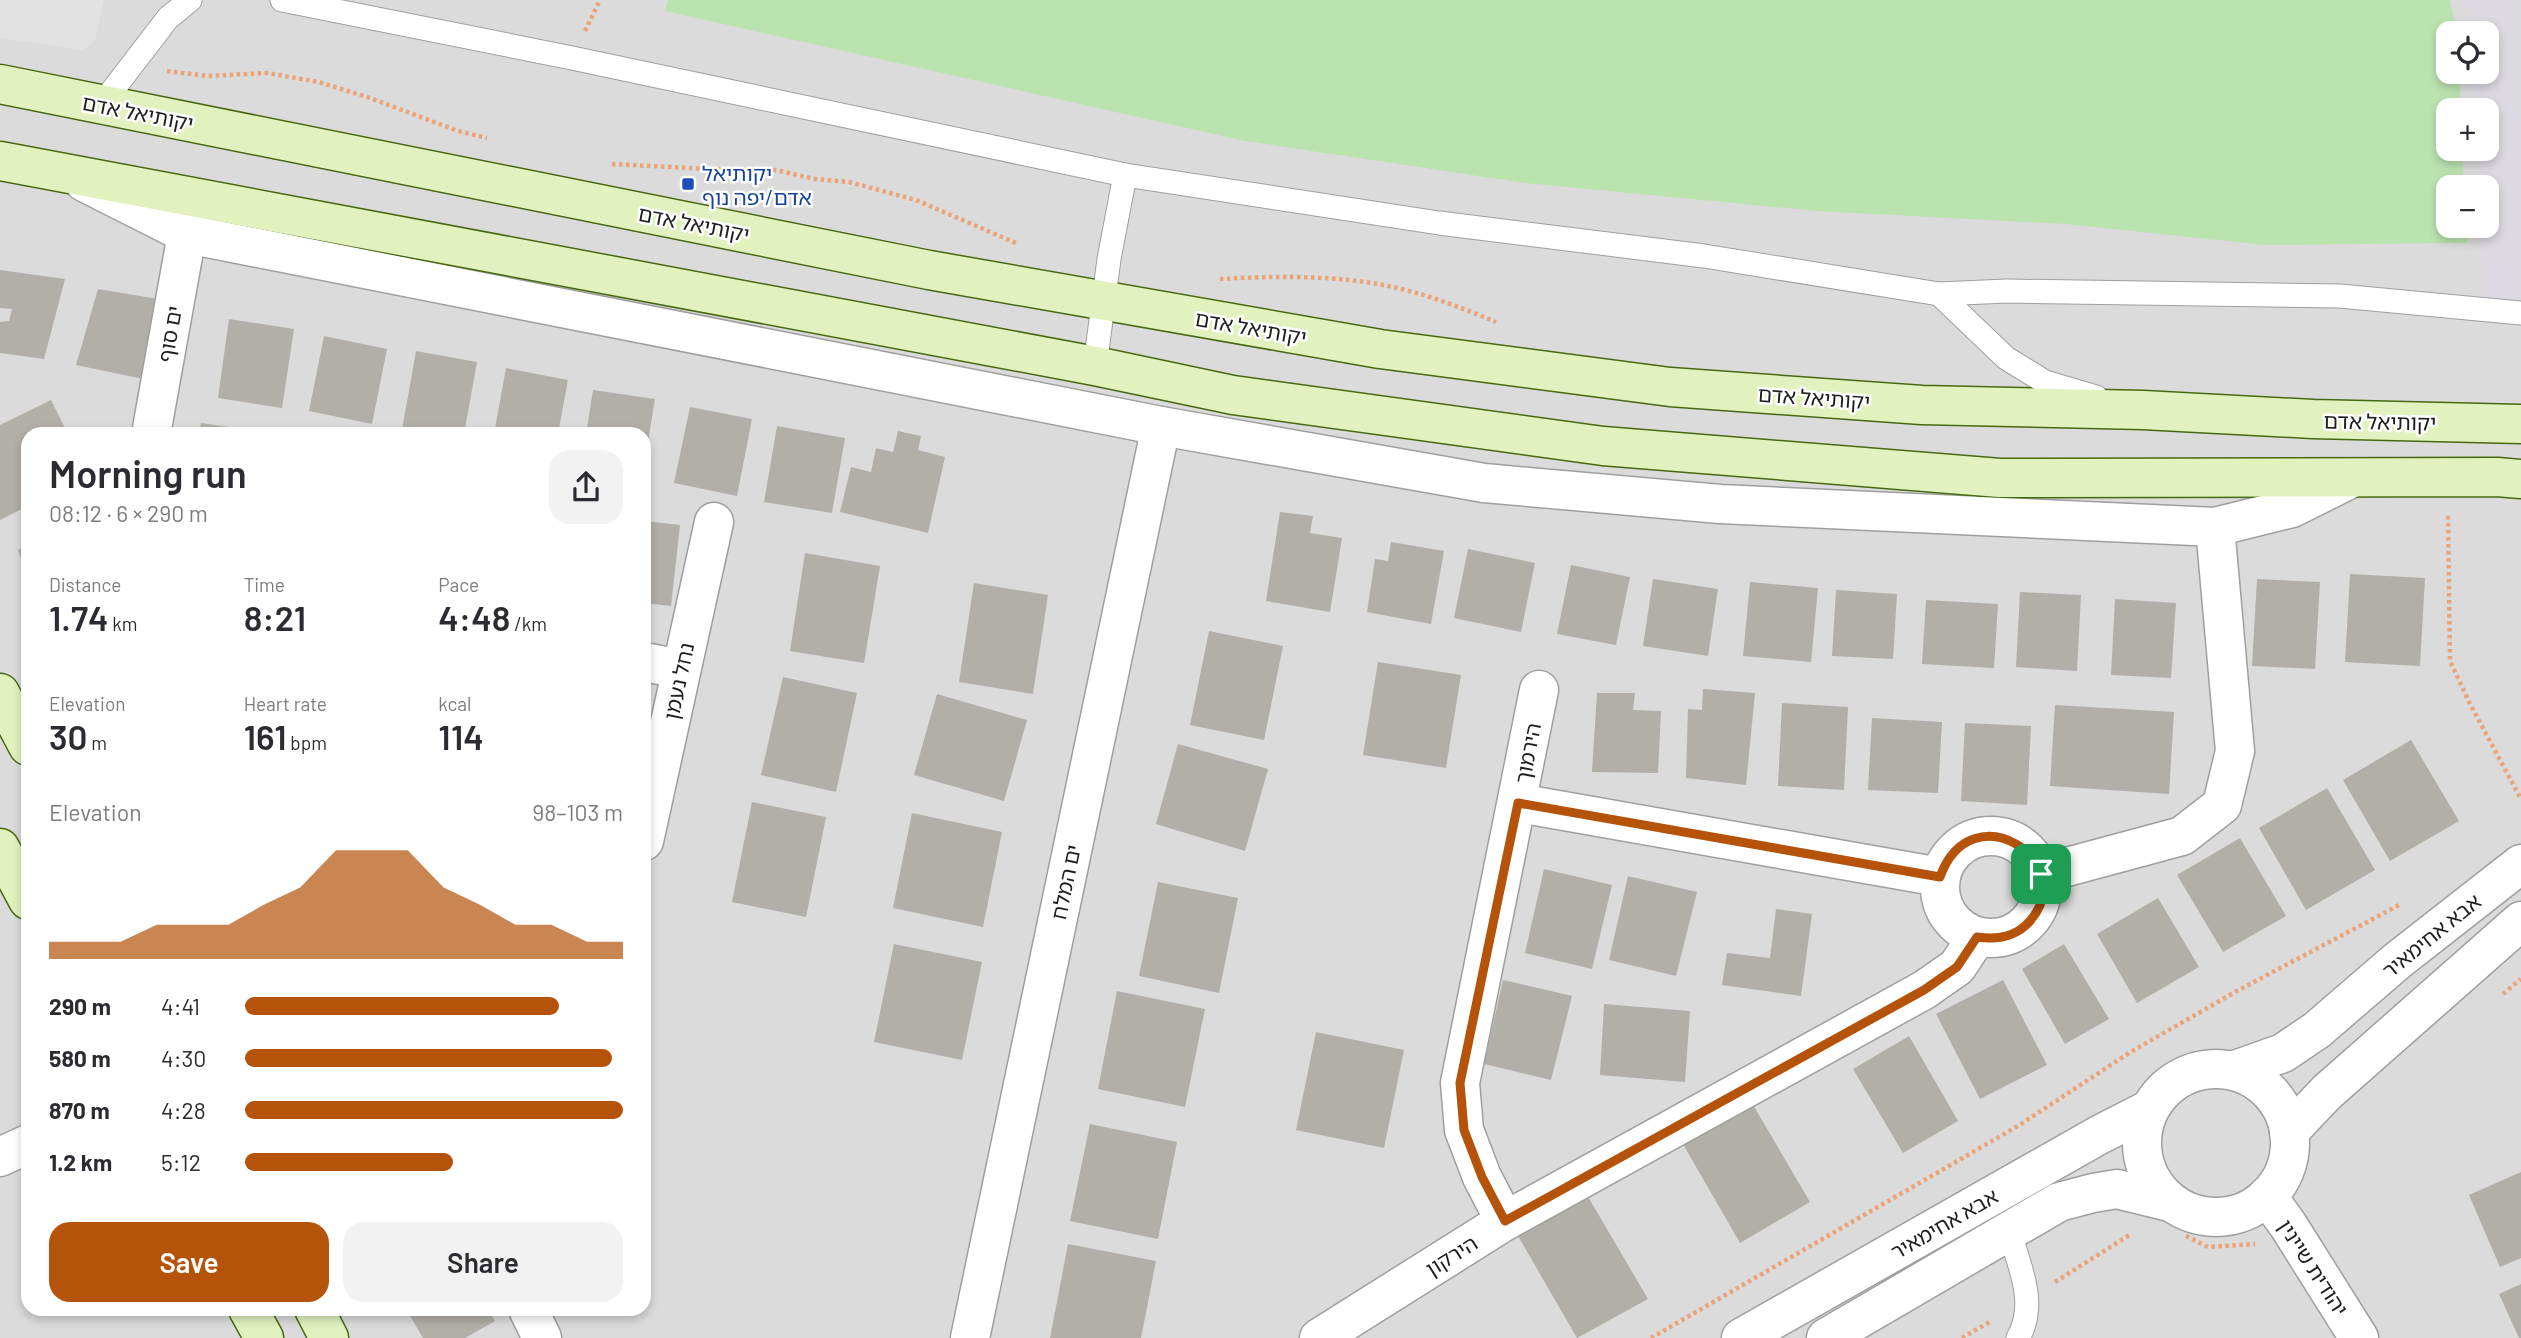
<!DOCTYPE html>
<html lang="en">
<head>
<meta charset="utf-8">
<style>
	body { margin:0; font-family:Barlow,"Noto Sans Hebrew",sans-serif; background:#f2f2f3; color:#2b2b33; height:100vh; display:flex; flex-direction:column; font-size:26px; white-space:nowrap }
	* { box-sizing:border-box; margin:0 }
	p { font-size:23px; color:#7c7c81 }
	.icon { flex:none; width:38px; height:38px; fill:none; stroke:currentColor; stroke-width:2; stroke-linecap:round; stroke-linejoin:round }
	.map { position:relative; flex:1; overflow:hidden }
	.sheet { position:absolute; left:21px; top:427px; width:630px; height:889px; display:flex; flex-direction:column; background:#fff; border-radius:21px; box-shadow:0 4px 10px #0003 }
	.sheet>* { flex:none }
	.controls { position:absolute; left:2436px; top:21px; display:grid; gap:14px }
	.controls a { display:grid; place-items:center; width:63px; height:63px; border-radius:14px; background:#fff; box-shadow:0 4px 10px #0003; font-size:35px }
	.pin { position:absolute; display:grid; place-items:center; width:60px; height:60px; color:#fff; margin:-30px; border-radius:14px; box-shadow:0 4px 10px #0006 }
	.round { display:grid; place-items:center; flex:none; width:74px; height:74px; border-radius:21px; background:#f2f2f3 }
	.head { display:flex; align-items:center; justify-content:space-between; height:119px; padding:0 28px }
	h1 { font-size:38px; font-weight:600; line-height:52px }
	.stats { display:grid; grid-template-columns:repeat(3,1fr); gap:10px; height:119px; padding:7px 28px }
	.stats div { display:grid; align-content:center }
	.stats b { font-size:35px; font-weight:600 }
	.stats small { font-size:19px; font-weight:400 }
	.stats p { font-size:19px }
	.chart { height:196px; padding:14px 28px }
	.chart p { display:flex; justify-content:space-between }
	.chart svg { width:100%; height:126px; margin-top:7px; fill:#b45309; opacity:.7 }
	.button { display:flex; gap:14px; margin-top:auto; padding:14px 28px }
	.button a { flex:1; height:80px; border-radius:21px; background:#b45309; color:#fff; font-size:28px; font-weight:600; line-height:80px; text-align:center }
	.button a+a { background:#f2f2f3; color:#2b2b33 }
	ul { padding:0 28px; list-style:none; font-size:23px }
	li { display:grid; grid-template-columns:112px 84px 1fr; align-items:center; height:52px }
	li i { height:18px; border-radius:9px; background:#b45309 }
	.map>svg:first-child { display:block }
	.residential { fill:#dcdbdb; fill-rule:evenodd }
	.grass { fill:#bbe3b0 }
	.parking { fill:#e2e2e2 }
	.plaza { fill:#dcd9e3 }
	.building { fill:#b2afa8 }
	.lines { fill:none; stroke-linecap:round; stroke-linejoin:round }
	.service-casing { stroke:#9f9f9f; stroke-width:25 }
	.minor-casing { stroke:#9f9f9f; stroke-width:41 }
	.tertiary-casing { stroke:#9f9f9f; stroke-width:41 }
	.secondary-casing { stroke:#476910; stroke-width:41 }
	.path { stroke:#eba378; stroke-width:4.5; stroke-dasharray:3.5 3.5; stroke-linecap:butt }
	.service { stroke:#fff; stroke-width:23 }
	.minor { stroke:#fff; stroke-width:38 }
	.tertiary { stroke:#fff; stroke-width:38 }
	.secondary { stroke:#e1f2be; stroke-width:38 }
	.route-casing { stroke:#fff; stroke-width:14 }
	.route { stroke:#b45309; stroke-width:9 }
	.transit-dot { fill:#1a4fb4; stroke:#fff; stroke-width:2.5 }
	.labels { text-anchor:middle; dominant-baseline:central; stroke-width:5; stroke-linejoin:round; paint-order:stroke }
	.street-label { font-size:21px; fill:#1e1e1e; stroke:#fff }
	.transit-label { font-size:21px; fill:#164399; stroke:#fff; text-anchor:start }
</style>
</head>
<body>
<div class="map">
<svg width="2521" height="1338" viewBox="0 0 2521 1338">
	<rect width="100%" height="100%" fill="#eeede5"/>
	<path class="residential" d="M0 0H2521V1338H0ZM2448 33H2487V72H2448ZM2448 110H2487V149H2448ZM2448 187H2487V226H2448ZM28 434H644V1309H28Z"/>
	<path class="grass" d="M668 0H2450L2457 33H2448V72H2459L2461 110H2448V149H2462L2464 187H2448V226H2466L2467 243 2265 245 2065 224 1817 211 1525 183 1245 141 665 11Z"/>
	<path class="parking" d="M0 0H104L95 41 83 50 0 38Z"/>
	<path class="plaza" d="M2465 0H2518L2515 52 2521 126V313L2484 308 2481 226H2487V187H2480L2478 149H2487V110H2475L2472 72H2487V33H2469Z"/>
	<g class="building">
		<path d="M0 270 65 279 44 359 0 353V322L9 321 12 309 0 308Z"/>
		<path d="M98 289 158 299 143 379 76 365Z"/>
		<path d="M229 319 294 329 282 408 218 398Z"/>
		<path d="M324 336 387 349 372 424 309 411Z"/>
		<path d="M416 351 477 362 464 434H425L402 430Z"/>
		<path d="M506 368 568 380 558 434H494Z"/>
		<path d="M593 390 655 399 645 460 644 434H586Z"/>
		<path d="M51 400 68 434H28V506L0 520V425Z"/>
		<path d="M690 407 752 419 737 496 674 483Z"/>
		<path d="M201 423 263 432V434H199Z"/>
		<path d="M777 426 845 438 832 513 764 502Z"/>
		<path d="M898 431 921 436 918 450 945 457 928 533 840 512 851 467 871 472 876 448 893 452Z"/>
		<path d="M1280 512 1313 516 1310 533 1342 538 1330 612 1266 601Z"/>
		<path d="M644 521 680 525 671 606 644 603Z"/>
		<path d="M1391 542 1444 551 1431 624 1367 612 1375 559 1388 561Z"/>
		<path d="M28 545V577L18 550Z"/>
		<path d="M1468 549 1535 563 1521 632 1454 618Z"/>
		<path d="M805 553 880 566 864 663 790 651Z"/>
		<path d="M1571 565 1630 577 1616 645 1557 634Z"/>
		<path d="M2350 574 2425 578 2420 666 2345 662Z"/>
		<path d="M1653 579 1718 589 1708 656 1643 646Z"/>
		<path d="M2257 579 2320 582 2315 669 2252 666Z"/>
		<path d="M1750 582 1818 588 1811 662 1743 656Z"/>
		<path d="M974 583 1048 595 1033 694 959 682Z"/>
		<path d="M1836 590 1897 594 1893 659 1832 656Z"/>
		<path d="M2020 592 2081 595 2077 671 2016 667Z"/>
		<path d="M2115 599 2176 603 2171 678 2111 675Z"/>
		<path d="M1926 600 1998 604 1994 668 1922 664Z"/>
		<path d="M1209 631 1283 646 1264 740 1190 725Z"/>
		<path d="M1378 662 1461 675 1446 768 1363 755Z"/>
		<path d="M783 677 857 693 836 792 761 775Z"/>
		<path d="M1703 689 1755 693 1746 785 1686 778 1688 709 1702 710Z"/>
		<path d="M1597 693H1635L1633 710 1661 711 1658 773 1592 772Z"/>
		<path d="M937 694 1027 720 1004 801 914 775Z"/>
		<path d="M1782 703 1848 707 1844 790 1778 786Z"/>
		<path d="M2055 705 2174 712 2169 794 2050 786Z"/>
		<path d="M1872 718 1942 722 1938 793 1868 790Z"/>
		<path d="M1965 723 2031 726 2027 805 1961 801Z"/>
		<path d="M2411 740 2459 821 2390 861 2343 780Z"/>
		<path d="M1178 744 1268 769 1245 851 1156 824Z"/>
		<path d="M2327 788 2375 870 2306 910 2259 828Z"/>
		<path d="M752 802 826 817 806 917 732 902Z"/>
		<path d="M912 813 1002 832 983 927 893 908Z"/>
		<path d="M2240 838 2286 916 2223 952 2177 875Z"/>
		<path d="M1544 869 1612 885 1592 969 1525 953Z"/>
		<path d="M1628 876 1697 892 1676 976 1609 960Z"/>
		<path d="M1158 882 1238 898 1219 993 1139 976Z"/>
		<path d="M2158 898 2199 967 2137 1003 2097 934Z"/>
		<path d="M1776 909 1812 914 1801 996 1722 985 1727 953 1770 958Z"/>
		<path d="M894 944 982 962 962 1060 874 1042Z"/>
		<path d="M2064 944 2109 1019 2065 1044 2022 969Z"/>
		<path d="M1503 980 1572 996 1551 1080 1484 1064Z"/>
		<path d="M2003 980 2047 1065 1980 1099 1936 1014Z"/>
		<path d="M1117 991 1205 1009 1185 1107 1098 1089Z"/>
		<path d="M1604 1004 1690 1011 1685 1082 1600 1075Z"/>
		<path d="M1316 1032 1404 1050 1384 1148 1296 1130Z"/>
		<path d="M1909 1036 1958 1121 1903 1153 1853 1069Z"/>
		<path d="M1749 1098 1810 1202 1740 1243 1680 1139Z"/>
		<path d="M1090 1124 1177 1142 1158 1239 1070 1221Z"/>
		<path d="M2521 1172V1258L2500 1267 2469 1195Z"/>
		<path d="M1587 1195 1648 1299 1577 1338 1518 1236Z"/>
		<path d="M1068 1244 1156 1261 1141 1338H1050Z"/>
		<path d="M2521 1284V1338H2519L2499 1294Z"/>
		<path d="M406 1309H488L495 1321 465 1338H423Z"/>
	</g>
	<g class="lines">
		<defs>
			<g id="service">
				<path d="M282 0 572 58 1125 175 1439 223 1704 256 1939 294 2007 291 2340 296 2521 313"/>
				<path d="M102 104 168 18 190 0"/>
				<path d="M1939 294 2006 358 2045 382 2096 397"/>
				<path d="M1095 366 1109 259 1125 175"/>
				<path d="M2009 1230C2019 1266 2038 1303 2018 1338"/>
			</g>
			<g id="minor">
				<path d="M84 182 187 234 1161 426 1484 483 1720 504 2215 527 2292 508 2350 479"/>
				<path d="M151 434 187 234"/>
				<path d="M644 662 681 669"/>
				<path d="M1518 803 1940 877"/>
				<circle cx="1991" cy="887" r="51"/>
				<path d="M644 841 714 522"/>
				<path d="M2041 874 2182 836 2222 805 2235 751 2215 527"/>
				<path d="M0 1157 28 1144"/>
				<path d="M1505 1221 1482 1177 1464 1130 1460 1083 1539 690"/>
				<path d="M528 1309 542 1338"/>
				<path d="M970 1338 1161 426"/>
				<path d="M1319 1338 1505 1221 1924 990 1957 967 1977 937"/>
			</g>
			<g id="tertiary">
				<circle cx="2216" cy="1143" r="74"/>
				<path d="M2235 1070 2283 1053 2317 1030 2397 961 2521 864"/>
				<path d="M2289 1132 2327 1092 2521 921"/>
				<path d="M2267 1196 2288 1225 2359 1338"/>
				<path d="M1741 1338 2099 1135 2148 1110"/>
				<path d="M1826 1338 2059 1202 2093 1193 2117 1189 2170 1202"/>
			</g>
			<g id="secondary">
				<path d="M0 84 929 270 1380 349 1670 387 1922 405 2143 410 2313 419 2521 424"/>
				<path d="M0 161 1095 366 1233 395 1603 446 2000 478 2497 477 2521 479"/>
				<path d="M0 693 28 746"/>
				<path d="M0 848 28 900"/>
				<path d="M248 1309 264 1338"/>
				<path d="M314 1309 329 1338"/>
			</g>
		</defs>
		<use href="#service" class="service-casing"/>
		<use href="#minor" class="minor-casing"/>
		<use href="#tertiary" class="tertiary-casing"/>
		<use href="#secondary" class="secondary-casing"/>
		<g class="path">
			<path d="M585 31 600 0"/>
			<path d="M167 71 208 76 267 73 319 82 370 98 458 131 487 138"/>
			<path d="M612 164 708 169H771L815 179 849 182 916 200 1018 244"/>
			<path d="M1220 279C1273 276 1330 275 1383 285 1421 292 1460 307 1496 322"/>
			<path d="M2448 516 2450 661 2470 704 2521 799"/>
			<path d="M2503 994 2521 979"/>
			<path d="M2186 1236 2208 1247 2255 1244"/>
			<path d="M2055 1282 2131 1234"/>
			<path d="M1651 1338 2018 1126 2129 1053 2235 992 2401 904"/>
			<path d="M1962 1338 1991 1321"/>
		</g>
		<use href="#service" class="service"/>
		<use href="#minor" class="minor"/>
		<use href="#tertiary" class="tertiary"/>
		<use href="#secondary" class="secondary"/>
	</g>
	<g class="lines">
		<defs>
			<path id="route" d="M1518 803 1940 877C1971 790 2081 861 2030 921 2016 937 1998 940 1977 937L1957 967 1924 990 1505 1221 1482 1177 1464 1130 1460 1083Z"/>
		</defs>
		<use href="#route" class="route-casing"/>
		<use href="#route" class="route"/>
	</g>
	<rect class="transit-dot" x="681" y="177" width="14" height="14" rx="3.5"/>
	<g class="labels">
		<g class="street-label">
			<text transform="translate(138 112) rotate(11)">יקותיאל אדם</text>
			<text transform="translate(694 223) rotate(11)">יקותיאל אדם</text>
			<text transform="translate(1251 327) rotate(10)">יקותיאל אדם</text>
			<text transform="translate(169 334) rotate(-80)">ים סוף</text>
			<text transform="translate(1814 397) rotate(4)">יקותיאל אדם</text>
			<text transform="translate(2380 421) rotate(1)">יקותיאל אדם</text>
			<text transform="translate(678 681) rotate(-78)">נחל נעמן</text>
			<text transform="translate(1527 753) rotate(-79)">הירמוך</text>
			<text transform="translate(1065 882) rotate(-78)">ים המלח</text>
			<text transform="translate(2431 935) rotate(-39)">אבא אחימאיר</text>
			<text transform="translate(1944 1223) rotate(-30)">אבא אחימאיר</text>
			<text transform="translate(1451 1255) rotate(-32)">הירקון</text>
			<text transform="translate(2314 1267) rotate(57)">יהודית שיינין</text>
		</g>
		<g class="transit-label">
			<text x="702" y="172">יקותיאל<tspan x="702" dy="24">אדם/יפה נוף</tspan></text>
		</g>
	</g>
</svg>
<div class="controls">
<a><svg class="icon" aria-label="locate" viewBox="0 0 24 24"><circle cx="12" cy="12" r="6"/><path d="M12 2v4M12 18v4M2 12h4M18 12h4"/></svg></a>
<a>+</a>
<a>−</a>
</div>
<div class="pin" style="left:2041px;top:874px;background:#1e9e55"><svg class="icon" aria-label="arrive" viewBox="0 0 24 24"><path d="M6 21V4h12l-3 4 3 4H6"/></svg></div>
<section class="sheet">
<div class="head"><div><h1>Morning run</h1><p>08:12 · 6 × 290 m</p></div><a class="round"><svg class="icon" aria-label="share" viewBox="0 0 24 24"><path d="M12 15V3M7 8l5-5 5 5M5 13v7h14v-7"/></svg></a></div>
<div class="stats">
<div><p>Distance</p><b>1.74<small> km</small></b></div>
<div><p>Time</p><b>8:21</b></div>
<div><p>Pace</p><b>4:48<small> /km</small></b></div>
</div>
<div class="stats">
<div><p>Elevation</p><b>30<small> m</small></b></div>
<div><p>Heart rate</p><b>161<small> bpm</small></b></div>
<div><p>kcal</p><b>114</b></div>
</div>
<div class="chart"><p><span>Elevation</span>98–103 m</p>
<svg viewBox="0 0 160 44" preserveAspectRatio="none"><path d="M0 44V38L10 38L20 38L30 32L40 32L50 32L60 25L70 19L80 6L90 6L100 6L110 19L120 25L130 32L140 32L150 38L160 38V44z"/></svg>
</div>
<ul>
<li><b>290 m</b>4:41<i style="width:83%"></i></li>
<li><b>580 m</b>4:30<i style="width:97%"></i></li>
<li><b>870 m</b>4:28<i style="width:100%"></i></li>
<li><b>1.2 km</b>5:12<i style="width:55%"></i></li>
</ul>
<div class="button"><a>Save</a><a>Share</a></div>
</section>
</div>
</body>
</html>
